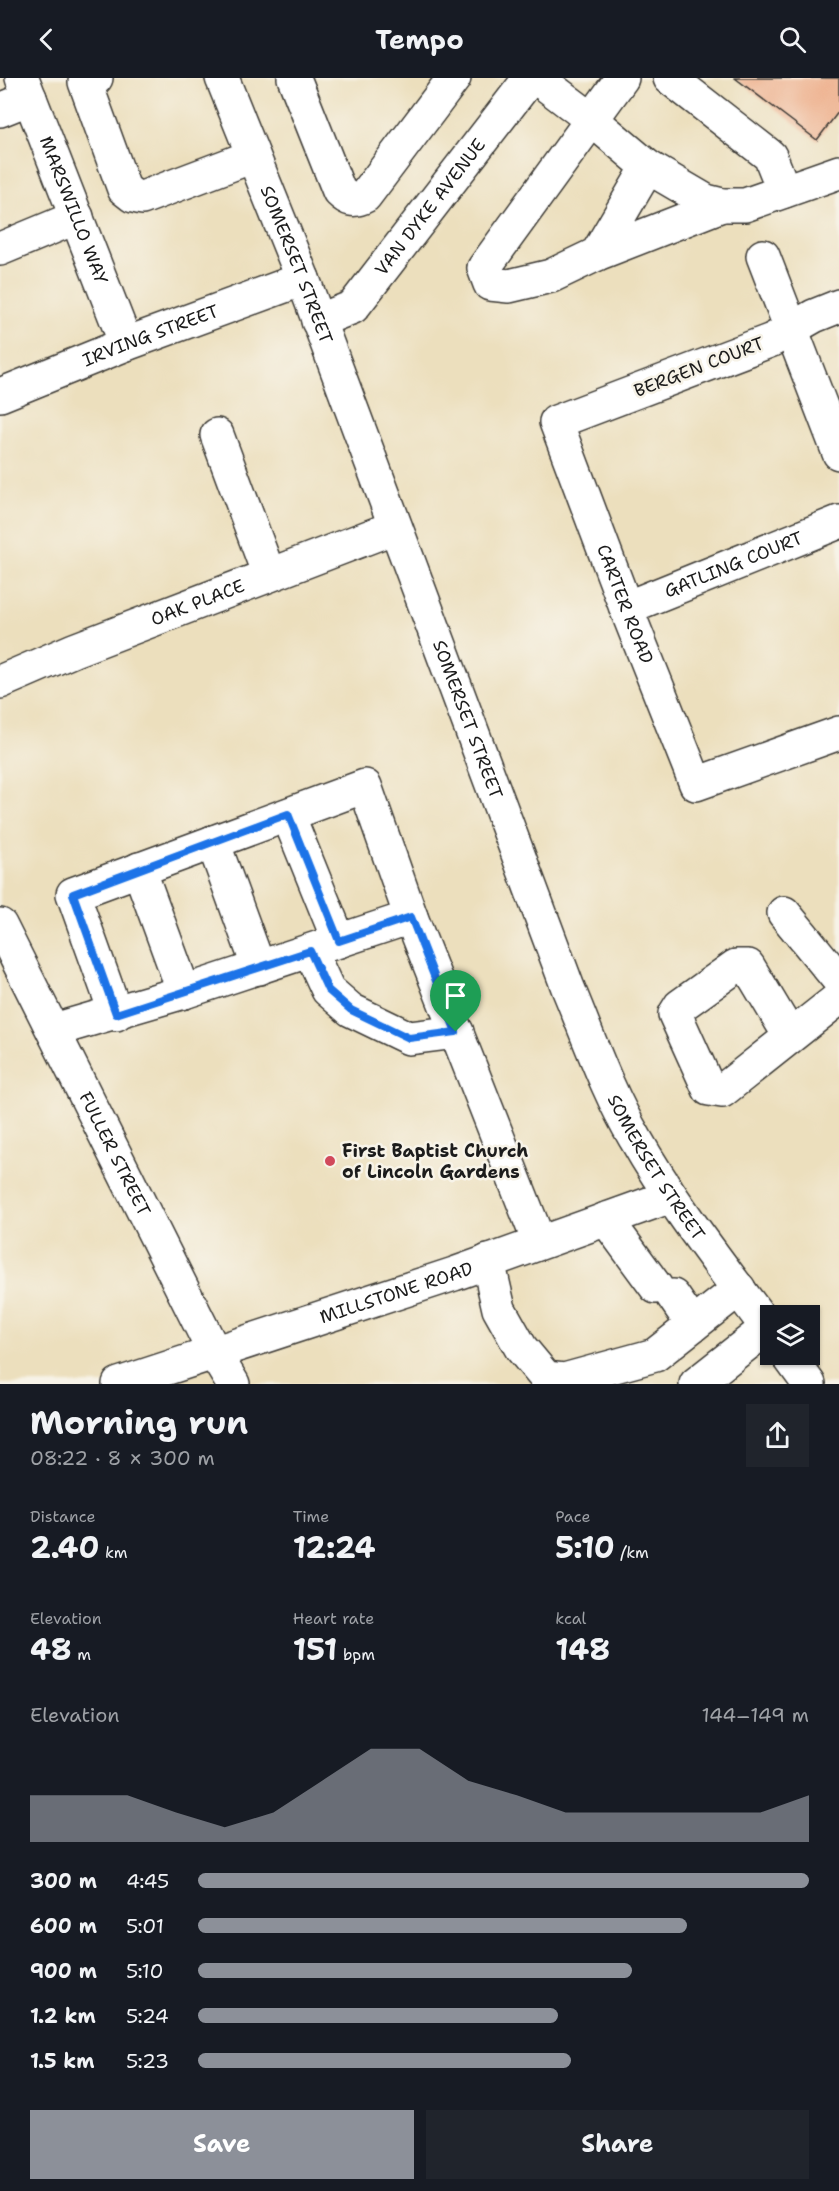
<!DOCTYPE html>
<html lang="en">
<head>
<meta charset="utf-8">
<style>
	body { margin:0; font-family:"Shantell Sans",sans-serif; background:#20242c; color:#f1f3f6; height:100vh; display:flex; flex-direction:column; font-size:22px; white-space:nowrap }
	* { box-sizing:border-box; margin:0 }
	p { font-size:20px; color:#9ea1a6 }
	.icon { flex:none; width:33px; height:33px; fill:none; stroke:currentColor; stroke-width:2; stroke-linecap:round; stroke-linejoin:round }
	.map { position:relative; height:1306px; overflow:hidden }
	.sheet { display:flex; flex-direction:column; background:#171b24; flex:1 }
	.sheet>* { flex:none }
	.buttons { position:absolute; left:760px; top:1227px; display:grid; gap:12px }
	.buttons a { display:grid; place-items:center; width:60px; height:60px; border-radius:0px; background:#171b24; box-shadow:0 2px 4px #0004; font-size:30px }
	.pin { position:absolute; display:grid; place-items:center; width:51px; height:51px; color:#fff; margin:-62px -26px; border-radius:50% 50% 50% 0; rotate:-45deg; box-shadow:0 0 6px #0007 }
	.pin .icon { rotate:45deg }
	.round { display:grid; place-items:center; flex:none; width:63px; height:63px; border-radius:0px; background:#20242c }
	.headline { display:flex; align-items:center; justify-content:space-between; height:102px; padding:0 30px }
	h1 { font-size:33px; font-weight:700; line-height:45px }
	.metrics { display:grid; grid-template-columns:repeat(3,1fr); gap:9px; height:102px; padding:6px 30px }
	.metrics div { display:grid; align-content:center }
	.metrics b { font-size:30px; font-weight:700 }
	.metrics small { font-size:16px; font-weight:400 }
	.metrics p { font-size:16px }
	.chart { height:168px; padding:12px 30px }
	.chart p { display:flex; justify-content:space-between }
	.chart svg { width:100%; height:108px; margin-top:6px; fill:#8c9099; opacity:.7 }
	.action { display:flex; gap:12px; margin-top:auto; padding:12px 30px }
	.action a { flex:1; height:69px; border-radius:0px; background:#8c9099; color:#fff; font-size:24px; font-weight:700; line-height:69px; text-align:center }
	.action a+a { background:#20242c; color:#f1f3f6 }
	ul { padding:0 30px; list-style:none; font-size:20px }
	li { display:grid; grid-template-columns:96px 72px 1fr; align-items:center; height:45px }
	li i { height:15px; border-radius:8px; background:#8c9099 }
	header { display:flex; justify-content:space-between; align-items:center; height:78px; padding:0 30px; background:#171b24; font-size:27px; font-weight:700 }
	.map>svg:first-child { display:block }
	.building { fill:#edab86 }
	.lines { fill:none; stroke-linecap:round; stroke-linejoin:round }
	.minor-casing { stroke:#3b3934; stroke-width:36 }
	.major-casing { stroke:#3b3934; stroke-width:36 }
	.minor { stroke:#fff; stroke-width:33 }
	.major { stroke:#fff; stroke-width:33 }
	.route-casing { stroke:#fff; stroke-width:12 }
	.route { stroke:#1a73e8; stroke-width:8 }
	.poi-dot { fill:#d1495b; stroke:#f7f3e8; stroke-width:2 }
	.labels { text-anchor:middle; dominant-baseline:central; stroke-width:5; stroke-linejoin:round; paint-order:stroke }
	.street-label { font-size:18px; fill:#1c1c1c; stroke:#f7f3e8 }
	.poi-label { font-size:18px; font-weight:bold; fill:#1c1c1c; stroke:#f7f3e8; text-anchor:start }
</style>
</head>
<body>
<header><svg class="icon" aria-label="back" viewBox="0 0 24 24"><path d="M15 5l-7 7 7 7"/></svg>Tempo<svg class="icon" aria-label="search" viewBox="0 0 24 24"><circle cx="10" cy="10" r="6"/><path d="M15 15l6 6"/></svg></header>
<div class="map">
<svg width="839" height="1306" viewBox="0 0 839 1306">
	<rect width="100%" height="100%" fill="#f7f3e8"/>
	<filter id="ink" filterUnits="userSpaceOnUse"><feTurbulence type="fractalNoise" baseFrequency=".0167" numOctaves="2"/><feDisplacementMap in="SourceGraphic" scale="12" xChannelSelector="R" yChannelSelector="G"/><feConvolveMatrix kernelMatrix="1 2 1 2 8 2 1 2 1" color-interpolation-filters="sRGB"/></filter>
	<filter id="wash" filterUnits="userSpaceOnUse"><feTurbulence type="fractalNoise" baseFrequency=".008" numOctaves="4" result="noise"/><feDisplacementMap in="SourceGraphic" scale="24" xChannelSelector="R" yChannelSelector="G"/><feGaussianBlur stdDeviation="1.35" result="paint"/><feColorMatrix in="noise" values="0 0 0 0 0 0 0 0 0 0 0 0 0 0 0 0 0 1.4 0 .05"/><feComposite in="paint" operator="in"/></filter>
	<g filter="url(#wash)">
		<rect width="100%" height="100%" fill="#ecdfbd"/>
		<g id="blocks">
			<path class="building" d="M735 0H839V33L817 62Z"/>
		</g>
	</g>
	<g filter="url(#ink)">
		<use href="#blocks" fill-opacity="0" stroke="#3b3934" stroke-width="1.5"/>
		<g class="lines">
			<defs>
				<g id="minor">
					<path id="s1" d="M22 0 126 266"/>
					<path d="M96 0 85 4 124 111 133 118 142 120 253 78"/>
					<path d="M294 0 339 113C348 122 354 124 365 118L454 0"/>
					<path d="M537 0 591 41 648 89 706 123 722 127H745L839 94"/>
					<path d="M622 0 484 190 490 206 509 208 551 198 597 176 648 89"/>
					<path d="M670 0 770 78 784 113"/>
					<path d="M0 32 30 20"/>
					<path d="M0 171 77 139"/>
					<path d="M597 176 722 127"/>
					<path d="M763 178 839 375"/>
					<path id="s2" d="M839 228 814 238 772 262 556 344 626 530 696 706 839 655"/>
					<path id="s3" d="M318 243 353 229 530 0"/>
					<path id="s4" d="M0 317 126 266 303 201"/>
					<path d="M217 357 269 497"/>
					<path id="s5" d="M626 530 839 444"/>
					<path id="s6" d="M0 604 74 572 395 449"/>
					<path d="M288 737 339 863"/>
					<path d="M213 764 259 890"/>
					<path d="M139 791 184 914"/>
					<path d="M784 835 839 902"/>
					<path id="s7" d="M0 847 215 1276 233 1306"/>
					<path d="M310 873 328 912 351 932 409 960 457 954"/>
					<path d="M116 936 73 816 365 708 411 839"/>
					<path d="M54 952 184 914 411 839 539 1164"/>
					<path d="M790 958 748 888H736L680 928 675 936 709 1011 722 1013 839 920"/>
					<path d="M606 1141 656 1209"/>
					<path d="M488 1183 499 1231 521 1270 546 1300 564 1302 655 1277 739 1211"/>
					<path d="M673 1218 693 1247"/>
					<path id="s8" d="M119 1306 454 1196 671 1118"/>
					<path d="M696 1306 767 1250"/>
				</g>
				<g id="major">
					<path id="s9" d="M222 0 303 201 568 910C589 960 607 1013 635 1060 674 1129 724 1191 771 1255"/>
					<path d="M787 1276 809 1306"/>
				</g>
			</defs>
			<use href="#minor" class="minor-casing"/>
			<use href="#major" class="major-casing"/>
			<use href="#minor" class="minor"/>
			<use href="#major" class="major"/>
		</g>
	</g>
	<g class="lines" filter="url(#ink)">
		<defs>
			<path id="route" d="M288 736 339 863 411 839 456 954 409 960 351 932 328 912 310 873 116 936 73 816Z"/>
		</defs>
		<use href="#route" class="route-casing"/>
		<use href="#route" class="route"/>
	</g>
	<circle class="poi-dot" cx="330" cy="1083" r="6"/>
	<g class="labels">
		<g class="street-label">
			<text stroke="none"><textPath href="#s3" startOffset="164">VAN DYKE AVENUE</textPath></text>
			<text stroke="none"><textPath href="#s1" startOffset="142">MARSWILLO WAY</textPath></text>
			<text stroke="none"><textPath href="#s9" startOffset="201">SOMERSET STREET</textPath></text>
			<text stroke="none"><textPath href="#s4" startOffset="162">IRVING STREET</textPath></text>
			<text transform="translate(699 289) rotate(-21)">BERGEN COURT</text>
			<text stroke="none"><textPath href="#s5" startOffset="116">GATLING COURT</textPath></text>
			<text stroke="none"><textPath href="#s6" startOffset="213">OAK PLACE</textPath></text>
			<text stroke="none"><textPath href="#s2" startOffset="501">CARTER ROAD</textPath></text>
			<text stroke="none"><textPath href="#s9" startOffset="687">SOMERSET STREET</textPath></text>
			<text stroke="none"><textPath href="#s7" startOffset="256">FULLER STREET</textPath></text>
			<text stroke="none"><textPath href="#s9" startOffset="1174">SOMERSET STREET</textPath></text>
			<text stroke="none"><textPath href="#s8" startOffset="292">MILLSTONE ROAD</textPath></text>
		</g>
		<g class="poi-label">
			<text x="342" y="1073">First Baptist Church<tspan x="342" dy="21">of Lincoln Gardens</tspan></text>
		</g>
	</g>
</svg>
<div class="buttons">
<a><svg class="icon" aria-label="layers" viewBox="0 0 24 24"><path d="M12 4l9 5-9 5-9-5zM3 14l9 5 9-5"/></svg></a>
</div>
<div class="pin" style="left:456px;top:954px;background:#1e9e55"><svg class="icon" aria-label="arrive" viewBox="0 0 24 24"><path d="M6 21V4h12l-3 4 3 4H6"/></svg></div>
</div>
<section class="sheet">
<div class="headline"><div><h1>Morning run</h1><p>08:22 · 8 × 300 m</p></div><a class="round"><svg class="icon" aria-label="share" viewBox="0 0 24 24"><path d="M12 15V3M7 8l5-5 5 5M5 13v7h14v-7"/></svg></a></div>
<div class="metrics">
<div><p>Distance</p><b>2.40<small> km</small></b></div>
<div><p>Time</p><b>12:24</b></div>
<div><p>Pace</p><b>5:10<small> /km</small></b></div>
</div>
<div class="metrics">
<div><p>Elevation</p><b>48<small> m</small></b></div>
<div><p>Heart rate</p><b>151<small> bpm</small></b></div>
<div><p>kcal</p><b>148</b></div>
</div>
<div class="chart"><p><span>Elevation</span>144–149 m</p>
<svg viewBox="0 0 160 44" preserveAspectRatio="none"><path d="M0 44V25L10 25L20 25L30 32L40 38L50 32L60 19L70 6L80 6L90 19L100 25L110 32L120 32L130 32L140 32L150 32L160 25V44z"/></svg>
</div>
<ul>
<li><b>300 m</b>4:45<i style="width:100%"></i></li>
<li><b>600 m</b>5:01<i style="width:80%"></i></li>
<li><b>900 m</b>5:10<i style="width:71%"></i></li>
<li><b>1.2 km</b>5:24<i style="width:59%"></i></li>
<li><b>1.5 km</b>5:23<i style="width:61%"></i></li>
</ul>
<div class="action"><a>Save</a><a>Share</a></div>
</section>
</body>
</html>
